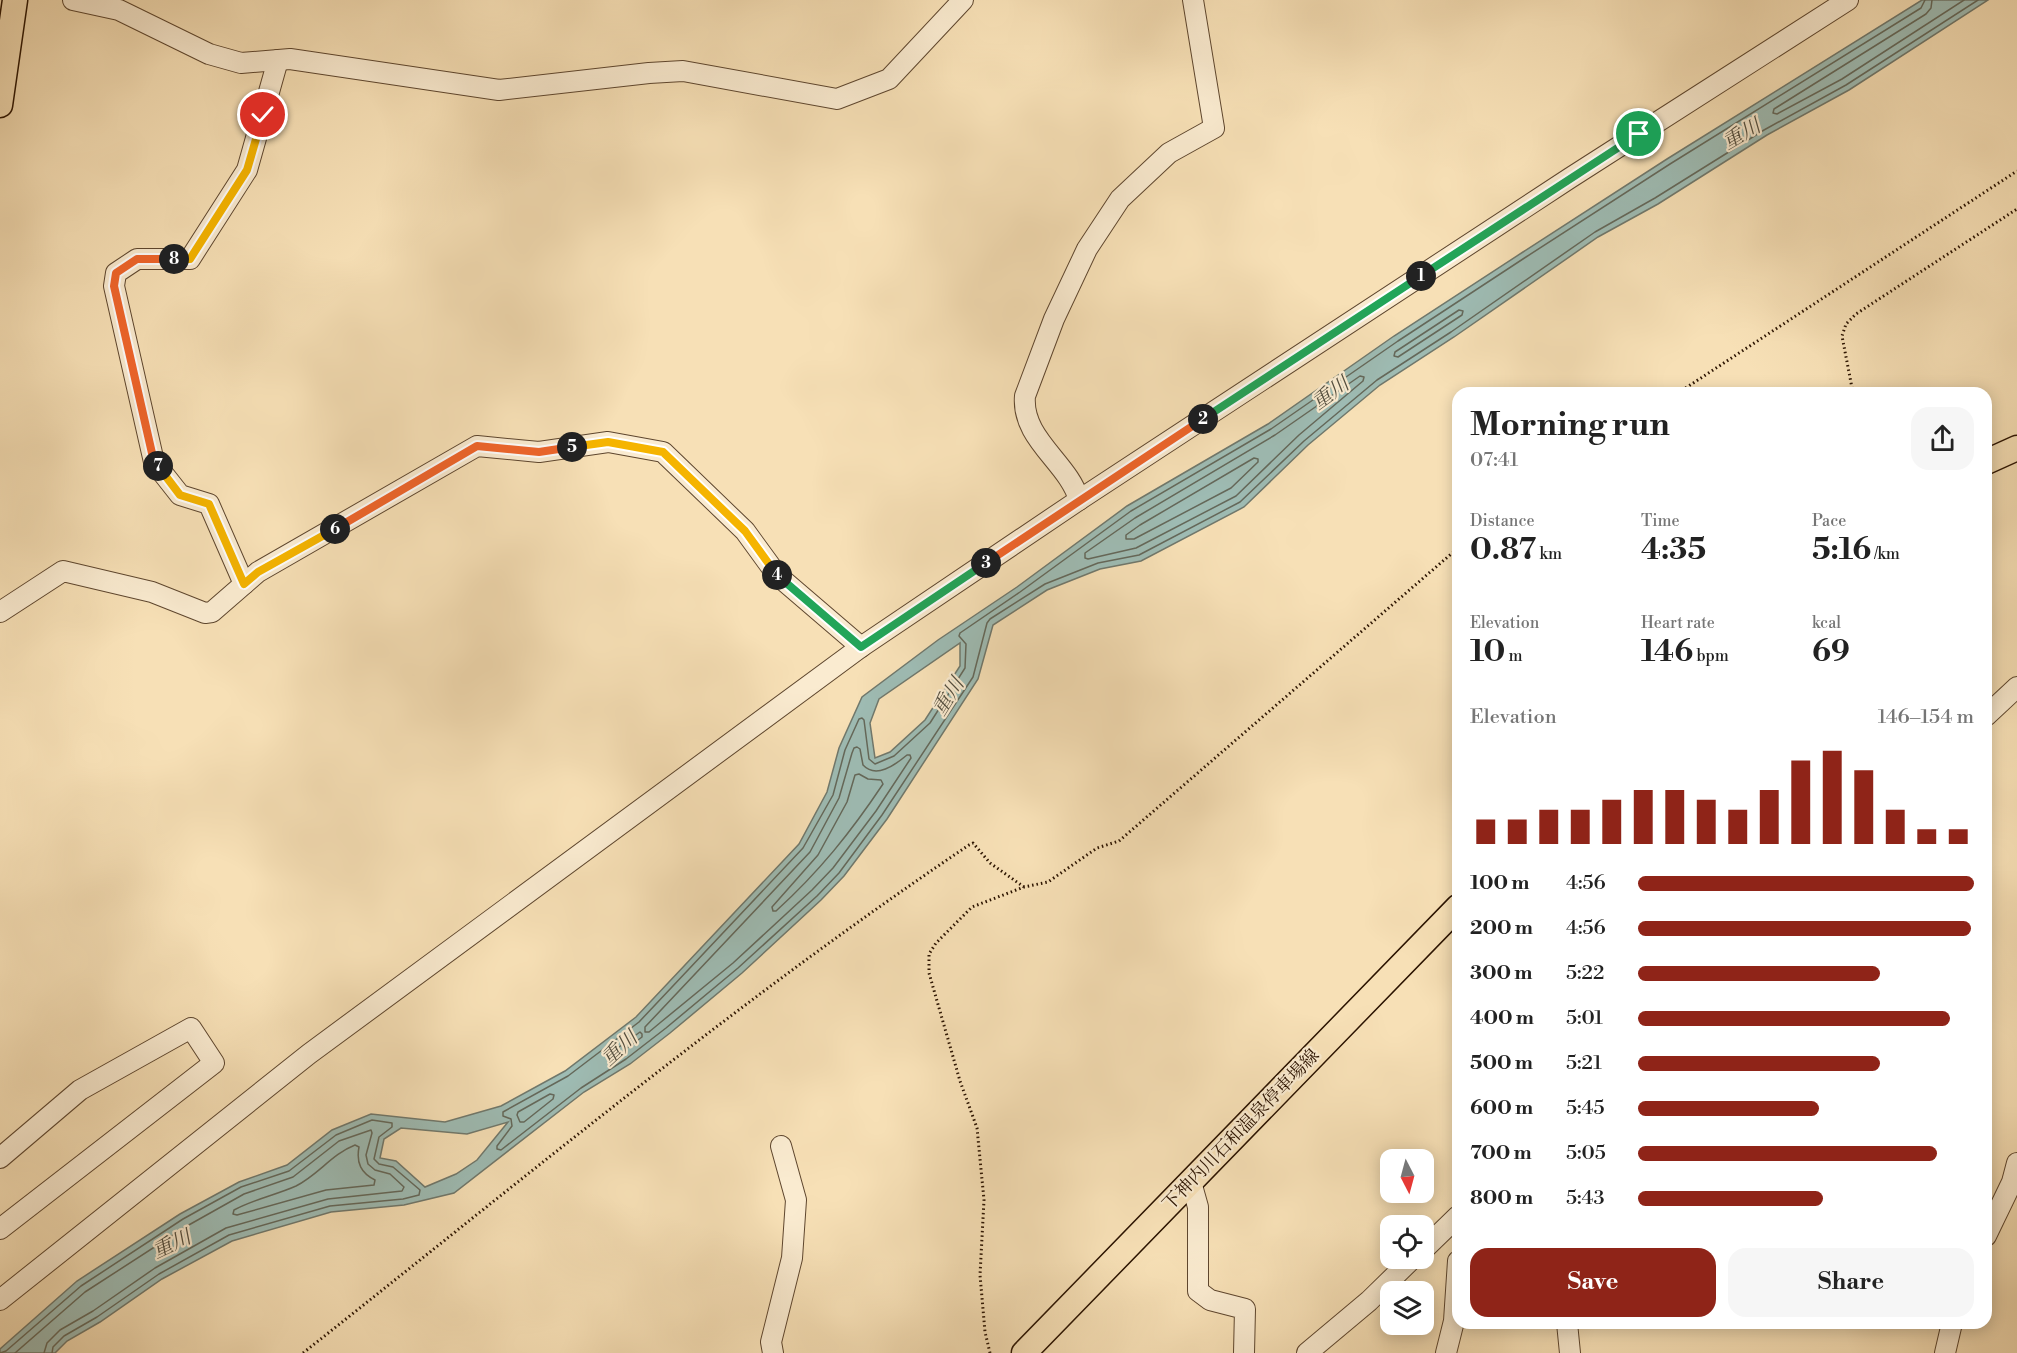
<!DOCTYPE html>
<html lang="en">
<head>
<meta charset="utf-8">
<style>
	body { margin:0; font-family:"Libre Bodoni","Noto Serif JP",serif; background:#f6f6f6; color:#222; height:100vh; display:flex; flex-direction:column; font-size:22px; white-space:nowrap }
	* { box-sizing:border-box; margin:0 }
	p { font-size:20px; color:#767676 }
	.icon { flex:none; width:33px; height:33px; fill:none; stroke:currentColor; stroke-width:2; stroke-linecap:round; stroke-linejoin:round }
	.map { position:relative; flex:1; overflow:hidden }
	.sheet { position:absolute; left:1452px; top:387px; width:540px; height:942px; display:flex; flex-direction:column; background:#fff; border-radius:18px; box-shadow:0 3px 15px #0003 }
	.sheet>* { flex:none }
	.needle { width:39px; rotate:174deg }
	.fabs { position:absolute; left:1380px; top:1149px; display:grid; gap:12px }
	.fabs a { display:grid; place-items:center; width:54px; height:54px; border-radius:12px; background:#fff; box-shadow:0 3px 15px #0003; font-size:30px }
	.pin { position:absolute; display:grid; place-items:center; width:51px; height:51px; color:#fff; margin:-26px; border:3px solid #fff; border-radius:50%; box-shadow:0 2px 6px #0007 }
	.km { position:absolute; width:30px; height:30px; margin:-15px; border-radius:50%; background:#222; color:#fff; font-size:16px; line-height:30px; text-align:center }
	.round { display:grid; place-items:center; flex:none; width:63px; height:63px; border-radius:18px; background:#f6f6f6 }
	.headline { display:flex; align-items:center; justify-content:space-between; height:102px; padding:0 18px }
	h1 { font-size:33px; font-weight:800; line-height:45px }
	.metrics { display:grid; grid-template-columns:repeat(3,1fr); gap:9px; height:102px; padding:6px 18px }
	.metrics div { display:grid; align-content:center }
	.metrics b { font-size:30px; font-weight:800 }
	.metrics small { font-size:16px; font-weight:400 }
	.metrics p { font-size:16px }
	.chart { height:168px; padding:12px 18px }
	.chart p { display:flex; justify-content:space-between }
	.chart svg { width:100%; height:108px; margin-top:6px; stroke:#8f2418; stroke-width:6 }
	.button { display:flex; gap:12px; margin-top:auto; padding:12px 18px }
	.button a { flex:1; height:69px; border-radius:18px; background:#8f2418; color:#fff; font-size:24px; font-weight:800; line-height:69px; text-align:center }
	.button a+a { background:#f6f6f6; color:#222 }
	ul { padding:0 18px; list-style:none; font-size:20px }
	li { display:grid; grid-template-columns:96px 72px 1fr; align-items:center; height:45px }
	li i { height:15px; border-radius:8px; background:#8f2418 }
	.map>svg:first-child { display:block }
	.water { fill:#9ebcb4; stroke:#70786c; stroke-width:1.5; fill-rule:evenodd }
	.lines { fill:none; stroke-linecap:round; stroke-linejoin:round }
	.shore { stroke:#64685a; stroke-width:1.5 }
	.minor-casing { stroke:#5e462e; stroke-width:22 }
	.major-casing { stroke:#2b1300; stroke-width:27 }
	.path { stroke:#2b1300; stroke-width:3; stroke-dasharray:1.5 3; stroke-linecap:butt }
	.minor { stroke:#faebd0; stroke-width:20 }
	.major { stroke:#f7e0b6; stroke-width:24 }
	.split-1-casing { stroke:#fff; stroke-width:12 }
	.split-2-casing { stroke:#fff; stroke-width:12 }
	.split-3-casing { stroke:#fff; stroke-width:12 }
	.split-4-casing { stroke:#fff; stroke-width:12 }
	.split-5-casing { stroke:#fff; stroke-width:12 }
	.split-6-casing { stroke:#fff; stroke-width:12 }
	.split-7-casing { stroke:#fff; stroke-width:12 }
	.split-8-casing { stroke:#fff; stroke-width:12 }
	.split-9-casing { stroke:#fff; stroke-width:12 }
	.split-1 { stroke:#22a559; stroke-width:8 }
	.split-2 { stroke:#22a559; stroke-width:8 }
	.split-3 { stroke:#f0652b; stroke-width:8 }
	.split-4 { stroke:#22a559; stroke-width:8 }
	.split-5 { stroke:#f5b400; stroke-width:8 }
	.split-6 { stroke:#f0652b; stroke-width:8 }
	.split-7 { stroke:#f5b400; stroke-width:8 }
	.split-8 { stroke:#f0652b; stroke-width:8 }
	.split-9 { stroke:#f5b400; stroke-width:8 }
	.labels { text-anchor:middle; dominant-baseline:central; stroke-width:4.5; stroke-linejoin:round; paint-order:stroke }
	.street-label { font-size:18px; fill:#2b1300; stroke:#faebd0 }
	.water-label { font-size:20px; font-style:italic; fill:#534e3f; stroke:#faebd0 }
</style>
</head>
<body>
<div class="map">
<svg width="2017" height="1353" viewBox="0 0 2017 1353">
	<rect width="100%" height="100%" fill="#f7e0b6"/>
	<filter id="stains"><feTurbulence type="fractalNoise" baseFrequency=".00333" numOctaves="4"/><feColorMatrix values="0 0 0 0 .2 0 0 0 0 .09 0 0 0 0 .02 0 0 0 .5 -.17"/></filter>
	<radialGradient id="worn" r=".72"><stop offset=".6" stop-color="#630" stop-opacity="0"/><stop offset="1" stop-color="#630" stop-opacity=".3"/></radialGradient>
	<path class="water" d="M1922 0H1988L1849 90 1767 135 1658 204 1598 237 1454 337 1380 385 1308 445 1244 507 1141 561 1100 569 1047 590 993 625 978 679 887 819 844 876 821 900 742 973 670 1033 630 1064 584 1092 454 1193 404 1205 331 1212 232 1241 162 1279 100 1322 67 1341 55 1353H0V1349L77 1281 180 1214 239 1182 287 1165 332 1130 371 1114 445 1122 501 1106 565 1071 636 1017 799 844 827 792 839 748 862 697 938 640 1017 587 1127 506 1268 424 1394 336 1523 252 1667 159ZM960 643V666L925 720 890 752 875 758 870 723 879 699ZM508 1122 477 1160 456 1174 425 1187 396 1161 380 1158 384 1139 401 1128 467 1134Z"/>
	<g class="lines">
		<g class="shore">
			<path d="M1925 0 1921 8 1670 164 1526 257 1398 341 1271 429 1131 511 1020 592 960 633 959 636 966 644 965 668 930 723 894 756 875 764 869 759 864 720 862 718 859 719 845 750 833 795 803 848 639 1022 568 1076 503 1112V1116L511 1119 512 1126 497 1146V1149L501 1150 581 1088 626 1059 666 1028 738 968 817 896 839 873 882 815 973 677 987 623 990 619 1045 584 1098 563 1139 555 1240 502 1304 441 1377 380 1451 332 1595 232 1655 198 1764 130 1846 85 1978 0"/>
			<path d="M1932 0 1931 8 1926 14 1774 109 1773 113 1777 114 1842 79 1964 0"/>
			<path d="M1459 310 1463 311 1462 315 1398 357 1394 356 1395 352Z"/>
			<path d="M1360 376 1364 377 1363 381 1299 435 1236 496 1136 548 1088 559 1085 558V553L1135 518 1275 435Z"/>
			<path d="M1254 458 1258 459V462L1231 488 1134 539H1126V535L1140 525Z"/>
			<path d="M857 747 860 749 863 765C876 779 895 765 907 755H910L911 758 876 811 833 868 812 890 733 963 661 1022 649 1032H645V1027L810 852 839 798 852 753 854 748Z"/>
			<path d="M859 774 868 779 881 780 883 784C851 832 819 872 776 911H773L772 907 818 855 847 802 855 775Z"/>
			<path d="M640 1032 642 1034V1037L618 1055 615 1054V1050Z"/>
			<path d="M550 1094 554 1095 553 1099 524 1122H520L517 1115 518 1112Z"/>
			<path d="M355 1145 359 1147C356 1163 361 1173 375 1180L374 1185 326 1190 237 1215 233 1214 234 1210C254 1199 276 1195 296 1186 318 1175 332 1154 355 1145Z"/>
			<path d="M0 1353 6 1351 81 1286 183 1219 241 1187 289 1171 336 1135 372 1120 392 1123V1127L379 1137 374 1159 379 1164 393 1167 420 1190 419 1195 403 1199 330 1206 229 1235 159 1274 97 1317 64 1336 53 1347 52 1353"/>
			<path d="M15 1353 85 1292 187 1226 244 1194 293 1177 339 1141 371 1130 372 1133 366 1155 368 1164 375 1170 390 1174 404 1187 402 1191 328 1199 226 1228 155 1268 93 1311 60 1330 47 1343 44 1353"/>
		</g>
		<defs>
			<g id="minor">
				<path d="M73 0 119 10 209 54 241 63 290 59 499 90 649 73 683 71 837 99 889 79 963 0"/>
				<path d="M1079 500C1069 463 1021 439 1025 396L1054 319 1087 249 1120 199 1169 153 1214 128 1193 0"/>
				<path d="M244 584 209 504 180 495 154 462 114 286 116 273 137 259H190L247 170 278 60"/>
				<path d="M0 612 63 571 152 592 205 613 212 612 258 572 477 446 539 452 608 442 663 452 745 531 777 575 861 647"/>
				<path d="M1986 716 2017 687"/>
				<path d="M0 1158 80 1090 191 1028 214 1063 0 1229"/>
				<path d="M1191 1182 1198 1207V1291L1210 1300 1245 1309 1244 1353"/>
				<path d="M1986 1236 2012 1182 2017 1163"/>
				<path d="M1424 1249 1458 1216"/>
				<path d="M0 1300 309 1054 861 647 1079 500 1570 178 1848 0"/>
				<path d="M1567 1323 1570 1353"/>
				<path d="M773 1353 771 1342 792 1258 796 1200 781 1146"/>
				<path d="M1307 1353 1369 1301 1413 1258"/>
				<path d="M1446 1353 1454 1321 1458 1261"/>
				<path d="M1945 1353 1952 1323"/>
			</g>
			<g id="major">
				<path d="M0 105 15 0"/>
				<path d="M1986 462 2017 448"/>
				<path d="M1024 1353 1458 907"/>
			</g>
		</defs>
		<use href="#minor" class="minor-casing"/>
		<use href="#major" class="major-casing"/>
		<g class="path">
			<path d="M1678 393 2017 171"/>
			<path d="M1853 393 1842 336 1846 324 1856 314 2017 209"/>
			<path d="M303 1353C522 1180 737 1001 969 845L973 843 990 863 1024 887"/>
			<path d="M990 1353 985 1332 980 1275 984 1200 977 1128 960 1081 929 973V954L936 943 972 907 1024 887 1048 882 1097 848 1119 841 1458 548"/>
		</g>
		<use href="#minor" class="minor"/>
		<use href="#major" class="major"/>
	</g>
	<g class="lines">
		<defs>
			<path id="split-1" d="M1421 276 1639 134"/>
			<path id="split-2" d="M1203 419 1421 276"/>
			<path id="split-3" d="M986 563 1203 419"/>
			<path id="split-4" d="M777 575 861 647 986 563"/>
			<path id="split-5" d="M572 447 608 442 663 452 745 531 777 575"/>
			<path id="split-6" d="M335 529 477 446 539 452 572 447"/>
			<path id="split-7" d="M158 466 180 495 209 504 244 584 258 572 335 529"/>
			<path id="split-8" d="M158 466 154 462 114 286 116 273 137 259H174"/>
			<path id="split-9" d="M174 259H190L247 170 263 115"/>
		</defs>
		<use href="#split-1" class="split-1-casing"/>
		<use href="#split-2" class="split-2-casing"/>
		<use href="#split-3" class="split-3-casing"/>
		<use href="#split-4" class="split-4-casing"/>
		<use href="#split-5" class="split-5-casing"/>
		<use href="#split-6" class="split-6-casing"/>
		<use href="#split-7" class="split-7-casing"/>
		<use href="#split-8" class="split-8-casing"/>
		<use href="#split-9" class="split-9-casing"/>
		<use href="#split-1" class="split-1"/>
		<use href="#split-2" class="split-2"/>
		<use href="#split-3" class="split-3"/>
		<use href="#split-4" class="split-4"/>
		<use href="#split-5" class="split-5"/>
		<use href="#split-6" class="split-6"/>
		<use href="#split-7" class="split-7"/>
		<use href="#split-8" class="split-8"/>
		<use href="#split-9" class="split-9"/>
	</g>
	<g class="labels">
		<g class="street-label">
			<text transform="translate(1241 1130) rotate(-46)">下神内川石和温泉停車場線</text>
		</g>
		<g class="water-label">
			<text transform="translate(1742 135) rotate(-30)">重川</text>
			<text transform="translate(1331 394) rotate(-36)">重川</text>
			<text transform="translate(949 697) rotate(-58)">重川</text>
			<text transform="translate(620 1049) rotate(-42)">重川</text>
			<text transform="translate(172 1245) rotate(-25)">重川</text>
		</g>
	</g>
	<rect width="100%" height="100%" filter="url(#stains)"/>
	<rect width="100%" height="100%" fill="url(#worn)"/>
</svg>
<div class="fabs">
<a><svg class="needle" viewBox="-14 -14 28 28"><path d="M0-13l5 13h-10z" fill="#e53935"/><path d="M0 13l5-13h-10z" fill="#767676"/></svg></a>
<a><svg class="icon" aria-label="locate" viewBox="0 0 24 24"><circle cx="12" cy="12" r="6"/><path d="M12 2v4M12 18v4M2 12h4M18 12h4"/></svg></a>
<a><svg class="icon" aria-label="layers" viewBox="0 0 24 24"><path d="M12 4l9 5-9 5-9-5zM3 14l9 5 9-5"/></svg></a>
</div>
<div class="pin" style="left:1639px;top:134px;background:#1e9e55"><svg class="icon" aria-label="arrive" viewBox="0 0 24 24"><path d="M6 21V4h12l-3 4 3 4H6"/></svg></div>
<div class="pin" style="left:263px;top:115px;background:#d93025"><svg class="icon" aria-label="check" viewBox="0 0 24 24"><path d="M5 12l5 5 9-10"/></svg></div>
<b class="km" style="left:1421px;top:276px">1</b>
<b class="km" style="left:1203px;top:419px">2</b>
<b class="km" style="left:986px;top:563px">3</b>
<b class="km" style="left:777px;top:575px">4</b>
<b class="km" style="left:572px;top:447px">5</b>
<b class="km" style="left:335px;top:529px">6</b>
<b class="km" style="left:158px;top:466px">7</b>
<b class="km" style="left:174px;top:259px">8</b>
<section class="sheet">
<div class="headline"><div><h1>Morning run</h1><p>07:41</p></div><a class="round"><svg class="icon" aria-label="share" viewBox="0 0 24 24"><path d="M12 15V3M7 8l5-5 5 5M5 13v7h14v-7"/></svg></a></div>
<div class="metrics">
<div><p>Distance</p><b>0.87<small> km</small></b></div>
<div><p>Time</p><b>4:35</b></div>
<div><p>Pace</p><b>5:16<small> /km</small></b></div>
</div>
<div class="metrics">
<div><p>Elevation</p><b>10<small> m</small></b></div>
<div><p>Heart rate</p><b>146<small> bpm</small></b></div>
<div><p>kcal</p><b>69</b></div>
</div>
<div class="chart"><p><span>Elevation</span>146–154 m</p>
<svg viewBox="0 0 160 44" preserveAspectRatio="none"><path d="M5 44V34M15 44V34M25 44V30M35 44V30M45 44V26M55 44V22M65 44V22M75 44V26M85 44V30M95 44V22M105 44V10M115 44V6M125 44V14M135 44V30M145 44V38M155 44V38"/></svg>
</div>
<ul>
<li><b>100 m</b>4:56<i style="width:100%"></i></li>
<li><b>200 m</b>4:56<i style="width:99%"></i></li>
<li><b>300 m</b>5:22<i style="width:72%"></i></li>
<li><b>400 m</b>5:01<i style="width:93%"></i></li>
<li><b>500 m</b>5:21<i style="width:72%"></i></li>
<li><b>600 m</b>5:45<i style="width:54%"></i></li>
<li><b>700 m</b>5:05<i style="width:89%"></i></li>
<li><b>800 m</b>5:43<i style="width:55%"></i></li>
</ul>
<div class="button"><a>Save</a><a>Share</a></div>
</section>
</div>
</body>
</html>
